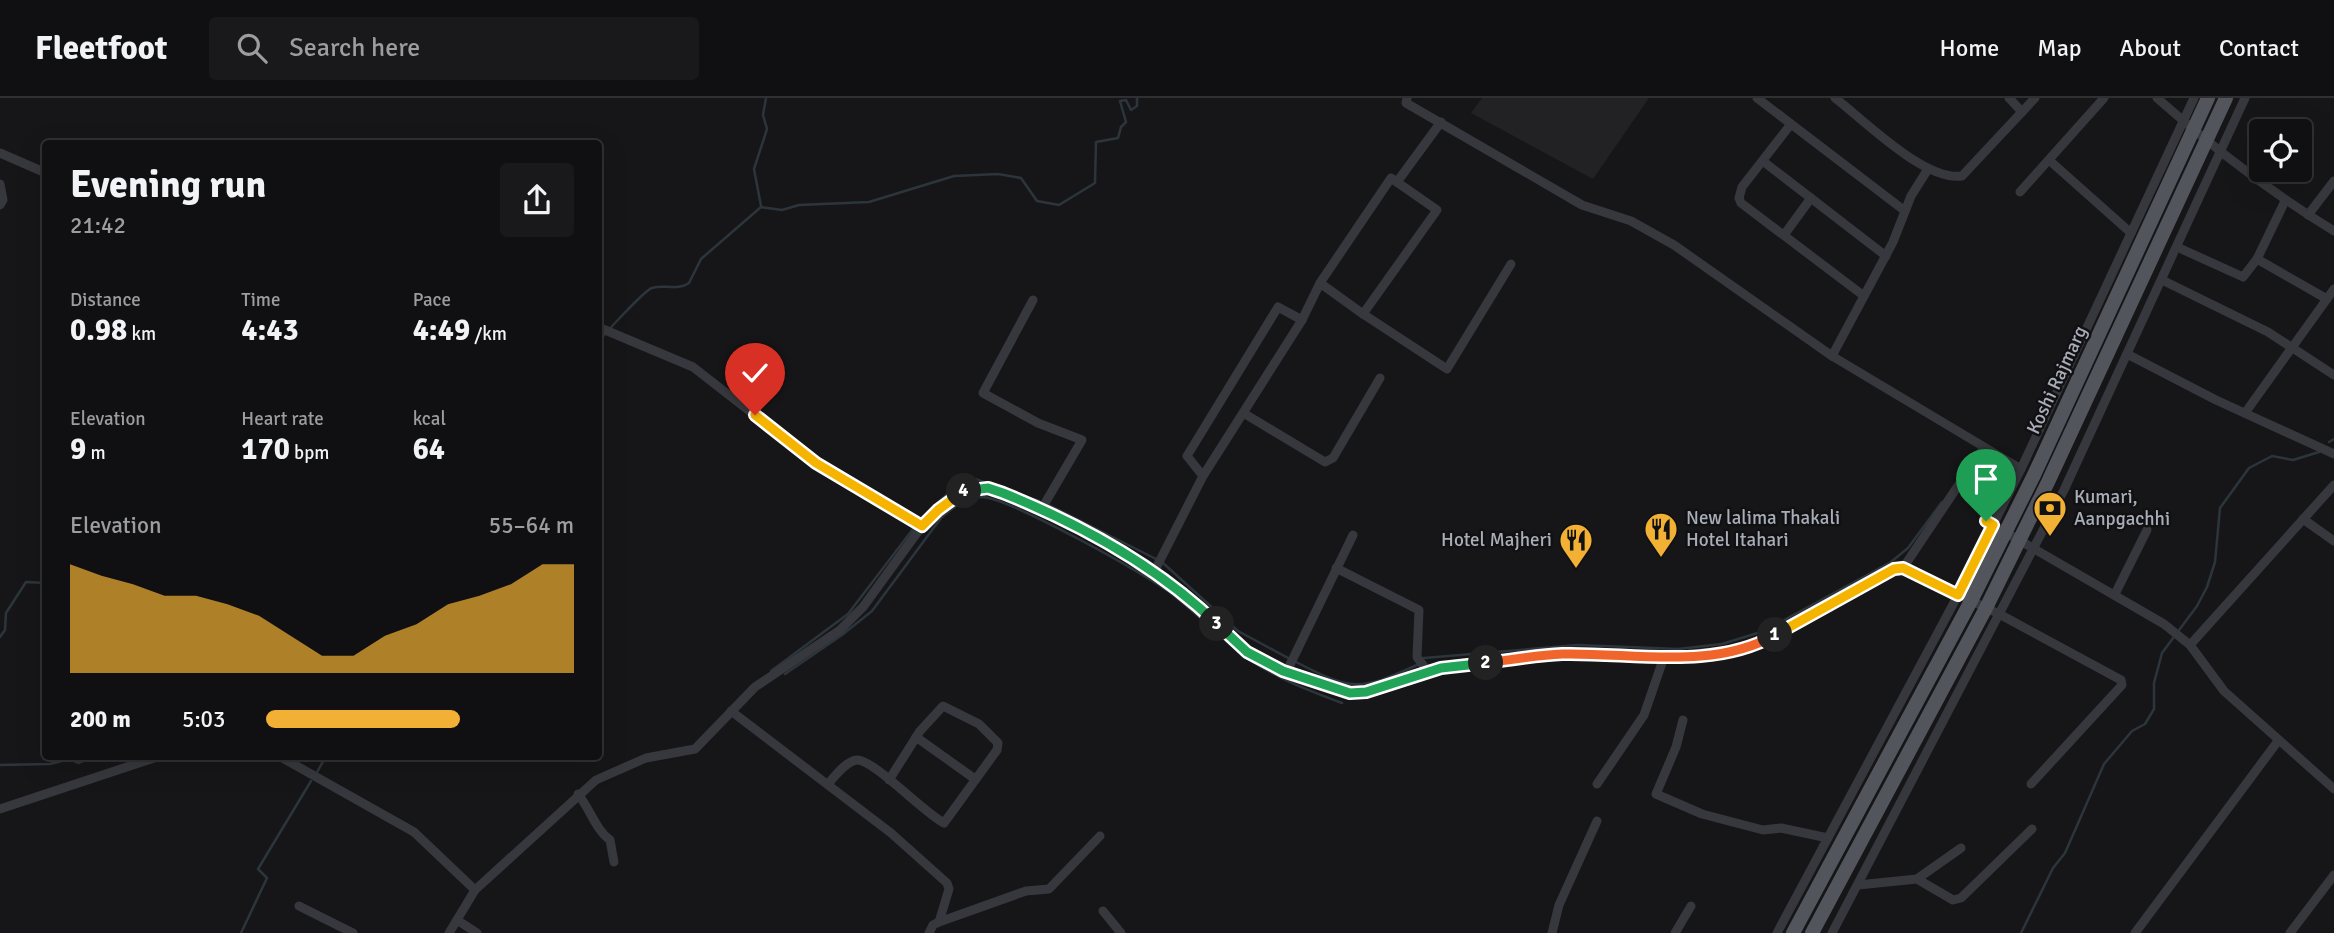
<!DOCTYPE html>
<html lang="en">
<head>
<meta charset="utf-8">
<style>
	body { margin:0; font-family:Signika,sans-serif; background:#19191b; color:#f1f3f6; height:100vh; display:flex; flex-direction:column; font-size:26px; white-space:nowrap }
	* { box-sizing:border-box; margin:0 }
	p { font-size:23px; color:#9c9d9f }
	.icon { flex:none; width:38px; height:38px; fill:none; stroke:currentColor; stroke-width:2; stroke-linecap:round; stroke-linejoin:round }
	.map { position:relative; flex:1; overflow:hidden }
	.drawer { position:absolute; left:42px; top:42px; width:560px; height:620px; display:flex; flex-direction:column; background:#101012; border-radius:7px; box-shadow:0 7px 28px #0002,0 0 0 2px #303032 }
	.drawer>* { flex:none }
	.fabs { position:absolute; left:2249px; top:21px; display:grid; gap:14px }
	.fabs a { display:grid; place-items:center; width:63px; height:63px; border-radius:7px; background:#101012; box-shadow:0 7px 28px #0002,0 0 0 2px #303032; font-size:35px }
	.pin { position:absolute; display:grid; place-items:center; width:60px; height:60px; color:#fff; margin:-72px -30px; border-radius:50% 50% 50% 0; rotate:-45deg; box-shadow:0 0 7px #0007 }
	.pin .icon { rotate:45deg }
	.km { position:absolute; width:35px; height:35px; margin:-18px; border-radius:50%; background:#222; color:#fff; font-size:19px; line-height:35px; text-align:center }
	.round { display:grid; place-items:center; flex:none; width:74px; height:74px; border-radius:7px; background:#19191b }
	.summary { display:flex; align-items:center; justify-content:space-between; height:119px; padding:0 28px }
	h1 { font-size:38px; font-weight:800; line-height:52px }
	.stats { display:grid; grid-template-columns:repeat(3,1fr); gap:10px; height:119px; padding:7px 28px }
	.stats div { display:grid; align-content:center }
	.stats b { font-size:30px; font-weight:800 }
	.stats small { font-size:19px; font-weight:400 }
	.stats p { font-size:19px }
	.chart { height:196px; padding:14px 28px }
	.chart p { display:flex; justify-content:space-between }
	.chart svg { width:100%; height:126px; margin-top:7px; fill:#f2b134; opacity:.7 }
	ul { padding:0 28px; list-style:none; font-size:23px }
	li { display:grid; grid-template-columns:112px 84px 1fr; align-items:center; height:52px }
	li i { height:18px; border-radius:9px; background:#f2b134 }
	header { display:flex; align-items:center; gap:42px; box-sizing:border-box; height:98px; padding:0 35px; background:#101012; border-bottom:2px solid #303032 }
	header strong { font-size:33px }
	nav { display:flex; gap:38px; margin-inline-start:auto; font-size:24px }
	.search { width:490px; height:63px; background:#19191b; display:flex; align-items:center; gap:18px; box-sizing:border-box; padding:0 24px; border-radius:7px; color:#9c9d9f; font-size:26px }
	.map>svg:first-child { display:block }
	.built { fill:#222225 }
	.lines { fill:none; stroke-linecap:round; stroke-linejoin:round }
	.stream { stroke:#2c353c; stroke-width:2.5 }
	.minor { stroke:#37383d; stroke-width:9 }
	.primary { stroke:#53555c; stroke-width:14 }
	.split-1-casing { stroke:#fff; stroke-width:14 }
	.split-2-casing { stroke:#fff; stroke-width:14 }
	.split-3-casing { stroke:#fff; stroke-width:14 }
	.split-4-casing { stroke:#fff; stroke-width:14 }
	.split-5-casing { stroke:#fff; stroke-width:14 }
	.split-1 { stroke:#f5b400; stroke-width:9 }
	.split-2 { stroke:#f0652b; stroke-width:9 }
	.split-3 { stroke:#22a559; stroke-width:9 }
	.split-4 { stroke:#22a559; stroke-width:9 }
	.split-5 { stroke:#f5b400; stroke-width:9 }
	.labels { text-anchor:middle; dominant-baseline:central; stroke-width:5; stroke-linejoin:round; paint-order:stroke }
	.street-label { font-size:19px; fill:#a8adb8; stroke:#111113 }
	.poi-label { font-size:19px; fill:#a8adb8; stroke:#111113; text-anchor:start }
</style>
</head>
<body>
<header>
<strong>Fleetfoot</strong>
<div class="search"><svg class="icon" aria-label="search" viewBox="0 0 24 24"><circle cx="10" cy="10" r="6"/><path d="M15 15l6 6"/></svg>Search here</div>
<nav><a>Home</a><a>Map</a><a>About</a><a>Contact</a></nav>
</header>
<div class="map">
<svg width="2334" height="835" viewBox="0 0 2334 835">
	<rect width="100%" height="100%" fill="#161618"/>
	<path class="built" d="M1482 0H1649L1593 81 1471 15Z"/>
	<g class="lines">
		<g class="stream">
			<path d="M761 108 754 71 767 31 763 17 766 0"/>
			<path d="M598 245C604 236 644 193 652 190 664 186 678 193 689 185L701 161 761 109 782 112 799 107 869 104 954 78 998 76 1021 80 1037 103 1059 107 1095 85 1096 44 1118 40 1121 29 1126 24 1120 3 1126 2 1131 12 1137 8V0"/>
			<path d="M2329 344 2334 341"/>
			<path d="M1049 407 1156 461"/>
			<path d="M921 422C937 406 952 387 975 381L1039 403"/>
			<path d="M1163 465 1238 533 1290 561"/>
			<path d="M0 539 5 532 6 515 26 484 46 485"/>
			<path d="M1424 560 1578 547 1678 551 1722 546 1764 533 1891 464 1908 450 1942 404"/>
			<path d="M1296 564C1352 593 1360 593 1417 567"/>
			<path d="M771 573 848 516 913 431"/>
			<path d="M785 576 842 537 872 513 941 420C953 410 965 398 982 399 1007 399 1148 477 1172 496 1199 517 1222 542 1250 562 1278 581 1310 593 1342 605"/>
			<path d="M0 667 50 666 70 661 78 665 96 658"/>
			<path d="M316 676 326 658"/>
			<path d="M241 835 267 780 258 771 311 683"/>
			<path d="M2021 835 2053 770 2065 755 2104 666 2132 633 2145 626 2154 611V585L2162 555 2197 508 2207 489 2215 464 2220 410 2249 370 2272 358 2293 362 2319 354"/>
		</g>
		<g class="minor">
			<path d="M1407 0 1406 5 1582 107 1631 123 1674 147 1832 258 2021 371"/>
			<path d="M1757 0 1905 113"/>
			<path d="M1835 0C1865 23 1924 83 1962 78L2035 0"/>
			<path d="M2009 0 2022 14"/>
			<path d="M2157 0C2213 50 2270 94 2334 133"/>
			<path d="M1791 26 1742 89 1739 100 1741 105 1864 198"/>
			<path d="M0 55 46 75"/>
			<path d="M2049 62 2131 135"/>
			<path d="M1764 64 1886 158"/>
			<path d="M1397 84 1441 24"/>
			<path d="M0 86 3 102 0 107"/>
			<path d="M2020 94 2104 0"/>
			<path d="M2308 117 2334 83"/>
			<path d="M1784 137 1811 100"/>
			<path d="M2177 149 2243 179 2257 161 2285 103"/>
			<path d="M2257 161 2327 201"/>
			<path d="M2162 182 2268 234 2334 277"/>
			<path d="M1033 202 983 295 1038 325 1082 342 1041 412"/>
			<path d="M1363 216 1447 271 1511 166"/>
			<path d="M1302 222 1320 185 1391 80 1437 112 1363 216 1320 185"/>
			<path d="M598 229 693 269 816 365 922 428"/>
			<path d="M2127 256 2216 302 2334 356"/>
			<path d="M1832 258 1893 144 1911 98 1928 71"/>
			<path d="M2245 315 2334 191"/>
			<path d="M1245 316 1325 364 1333 360 1380 280"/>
			<path d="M2303 421 2334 443"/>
			<path d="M1986 423 2164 526 2190 547 2224 593 2334 691"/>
			<path d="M1336 470 1419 512 1417 559 1428 574"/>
			<path d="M1903 470 1984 349"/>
			<path d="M1154 474 1203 378 1187 358 1278 209 1302 222 1203 378"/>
			<path d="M2115 496 2147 432"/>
			<path d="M2190 547 2334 387"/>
			<path d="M1286 575 1353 437"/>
			<path d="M731 613 891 735 947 785 949 791 939 824 933 827 929 835"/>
			<path d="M1683 622 1676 649 1656 696 1702 716 1763 732 1781 730 1828 740"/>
			<path d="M916 639 975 681"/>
			<path d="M279 658 414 734 475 792"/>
			<path d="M828 686C835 678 846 663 857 662 873 661 924 715 944 725L997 652 998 645 979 626 943 608 920 633 889 682"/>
			<path d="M1597 686 1644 617 1664 559"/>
			<path d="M578 696C590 711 596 732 610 742L614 764"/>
			<path d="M0 711 160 658"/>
			<path d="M1917 781 1961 750"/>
			<path d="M1858 787 1917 781 1953 802 1961 800 2032 731"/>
			<path d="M299 808 353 835"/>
			<path d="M1103 813 1121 835"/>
			<path d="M457 822 477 835"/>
			<path d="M939 824 1026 793 1049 791 1100 738"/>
			<path d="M449 835 475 792 596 682 646 660 695 651 755 589 840 532 863 509 922 428 962 393 988 390 1003 395 1114 449 1179 491 1247 554 1283 574 1350 595 1366 594 1441 570 1561 556 1664 559 1739 551 1770 540 1894 471 1903 470 2001 517 2121 582 2122 587 2031 686"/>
			<path d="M1552 835 1559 807 1597 723"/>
			<path d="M1675 835 1691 808"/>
			<path d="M1777 835 1958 497 2021 371 2194 0"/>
			<path d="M1832 835 2064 392 2245 0"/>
			<path d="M2135 835 2278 643"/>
			<path d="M2290 835 2334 777"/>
		</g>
		<g class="primary">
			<path d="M1793 835 1971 503 2034 377 2208 0"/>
			<path d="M1812 835 1986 510 2048 384 2226 0"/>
		</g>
	</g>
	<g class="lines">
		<defs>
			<path id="split-1" d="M1775 537 1894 471 1903 470 1958 497 1993 427 1986 423"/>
			<path id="split-2" d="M1486 565C1511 562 1537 557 1562 556 1630 554 1712 573 1775 537"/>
			<path id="split-3" d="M1217 526 1247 554 1283 573 1350 595 1366 594 1441 570 1486 565"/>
			<path id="split-4" d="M964 393 988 390 1003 395C1080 426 1157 468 1217 526"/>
			<path id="split-5" d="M755 317 816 365 922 428 938 412 964 393"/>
		</defs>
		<use href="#split-1" class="split-1-casing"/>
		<use href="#split-2" class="split-2-casing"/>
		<use href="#split-3" class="split-3-casing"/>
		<use href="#split-4" class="split-4-casing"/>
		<use href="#split-5" class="split-5-casing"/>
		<use href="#split-1" class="split-1"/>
		<use href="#split-2" class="split-2"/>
		<use href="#split-3" class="split-3"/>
		<use href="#split-4" class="split-4"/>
		<use href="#split-5" class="split-5"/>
	</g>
	<defs>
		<symbol id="bank-pin" viewBox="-11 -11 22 30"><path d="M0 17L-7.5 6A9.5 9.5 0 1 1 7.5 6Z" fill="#f2b134" stroke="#111113"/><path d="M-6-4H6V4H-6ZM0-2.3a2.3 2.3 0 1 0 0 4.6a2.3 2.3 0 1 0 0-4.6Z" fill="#111"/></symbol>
		<symbol id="restaurant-pin" viewBox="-11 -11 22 30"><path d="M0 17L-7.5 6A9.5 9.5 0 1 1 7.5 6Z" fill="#f2b134" stroke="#111113"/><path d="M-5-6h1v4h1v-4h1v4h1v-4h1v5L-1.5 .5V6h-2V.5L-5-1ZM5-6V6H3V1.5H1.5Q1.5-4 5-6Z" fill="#111"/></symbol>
	</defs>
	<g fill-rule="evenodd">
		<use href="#bank-pin" x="2031" y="391" width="38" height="52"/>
		<use href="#restaurant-pin" x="1642" y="412" width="38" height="52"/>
		<use href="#restaurant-pin" x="1557" y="423" width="38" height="52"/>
	</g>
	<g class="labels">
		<g class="street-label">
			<text transform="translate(2057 282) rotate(-65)">Koshi Rajmarg</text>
		</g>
		<g class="poi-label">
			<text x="2074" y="399">Kumari,<tspan x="2074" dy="22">Aanpgachhi</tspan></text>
			<text x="1686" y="420">New lalima Thakali<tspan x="1686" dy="22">Hotel Itahari</tspan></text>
			<text x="1552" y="442" text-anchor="end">Hotel Majheri</text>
		</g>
	</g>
</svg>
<div class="fabs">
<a><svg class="icon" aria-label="locate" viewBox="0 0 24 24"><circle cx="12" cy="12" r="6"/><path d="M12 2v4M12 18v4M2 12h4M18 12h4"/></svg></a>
</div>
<div class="pin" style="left:1986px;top:423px;background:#1e9e55"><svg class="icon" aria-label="arrive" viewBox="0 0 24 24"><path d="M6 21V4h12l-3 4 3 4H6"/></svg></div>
<div class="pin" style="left:755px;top:317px;background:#d93025"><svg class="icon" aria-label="check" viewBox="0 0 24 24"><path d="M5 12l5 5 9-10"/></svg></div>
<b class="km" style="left:1775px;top:537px">1</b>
<b class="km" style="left:1486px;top:565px">2</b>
<b class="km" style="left:1217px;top:526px">3</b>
<b class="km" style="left:964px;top:393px">4</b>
<section class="drawer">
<div class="summary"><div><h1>Evening run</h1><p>21:42</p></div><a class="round"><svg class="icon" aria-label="share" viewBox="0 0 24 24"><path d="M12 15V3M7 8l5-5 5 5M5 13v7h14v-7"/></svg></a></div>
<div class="stats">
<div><p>Distance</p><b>0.98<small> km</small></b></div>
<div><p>Time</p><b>4:43</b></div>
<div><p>Pace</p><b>4:49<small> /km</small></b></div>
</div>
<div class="stats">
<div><p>Elevation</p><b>9<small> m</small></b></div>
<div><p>Heart rate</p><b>170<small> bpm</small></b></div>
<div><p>kcal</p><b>64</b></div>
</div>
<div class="chart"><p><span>Elevation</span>55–64 m</p>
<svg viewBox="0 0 160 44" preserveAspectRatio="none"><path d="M0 44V6L10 10L20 13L30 17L40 17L50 20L60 24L70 31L80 38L90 38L100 31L110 27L120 20L130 17L140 13L150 6L160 6V44z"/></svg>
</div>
<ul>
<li><b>200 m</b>5:03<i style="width:63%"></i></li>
</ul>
</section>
</div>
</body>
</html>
